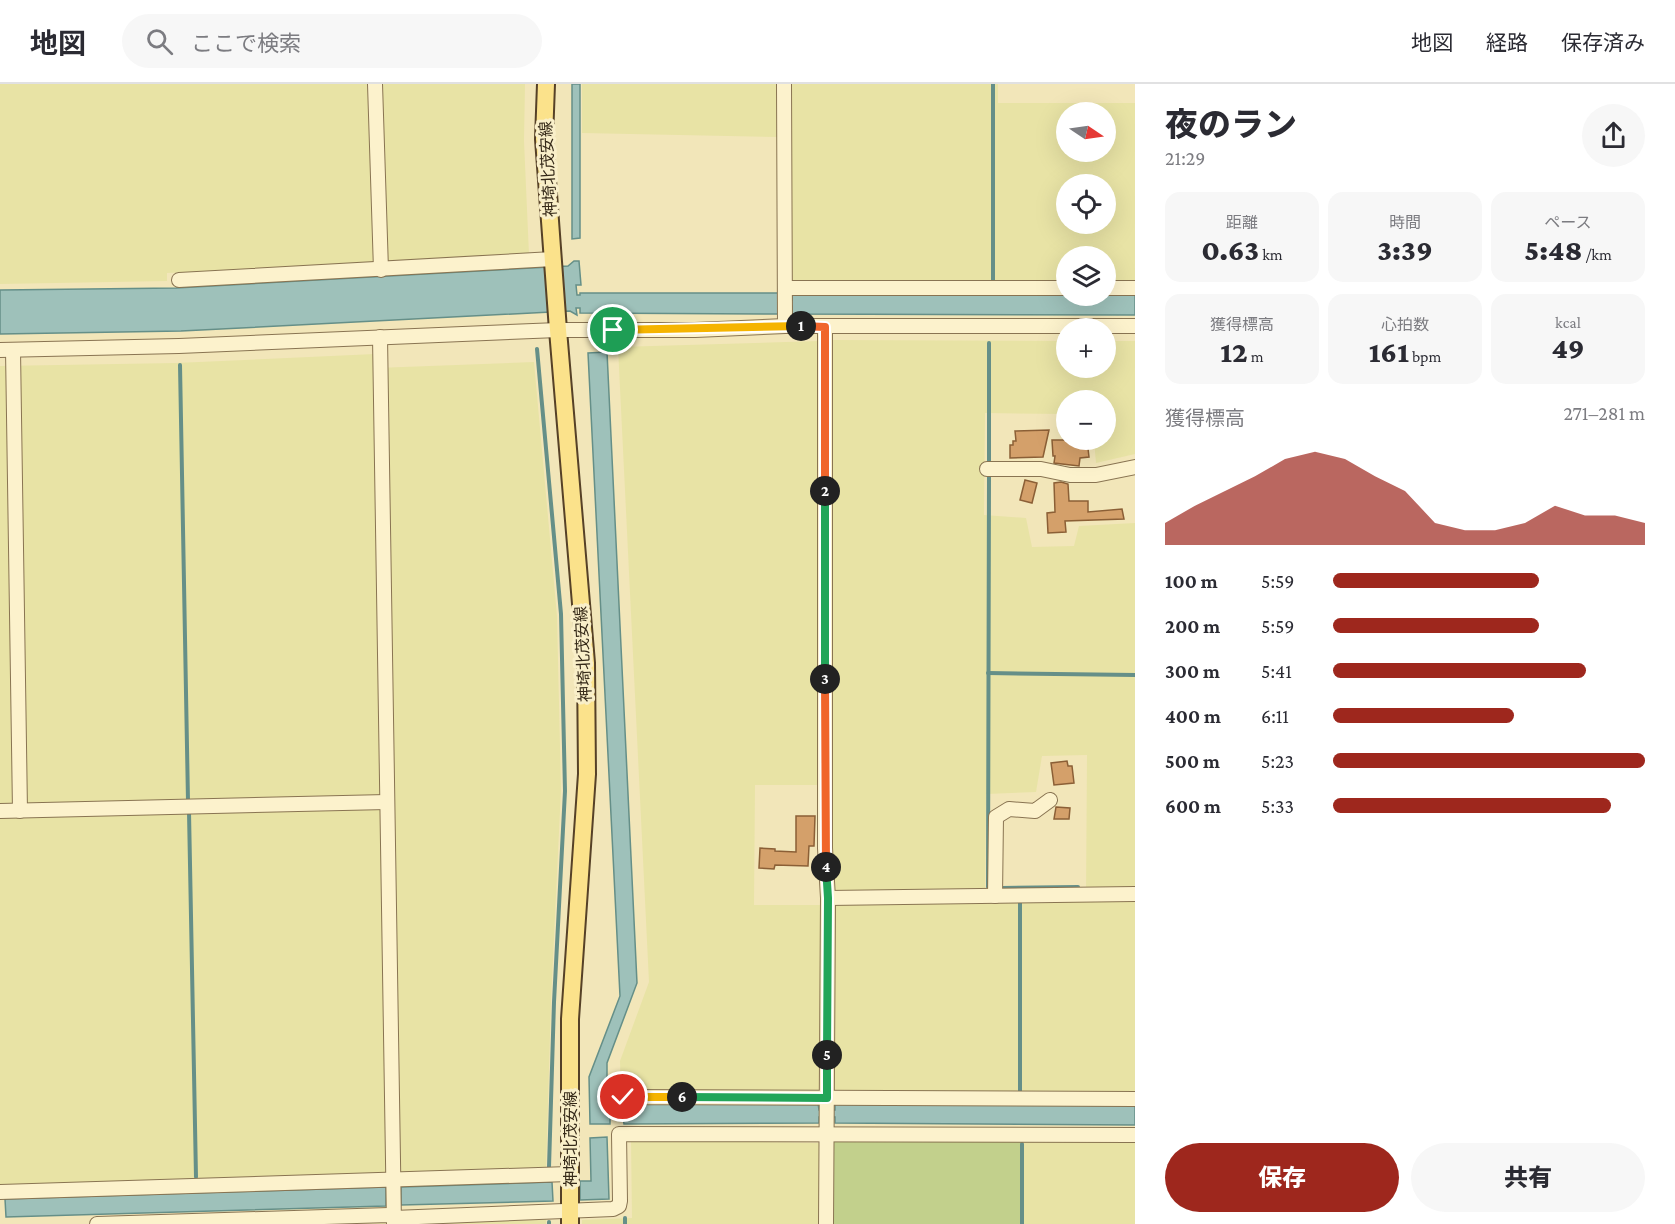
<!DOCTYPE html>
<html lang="ja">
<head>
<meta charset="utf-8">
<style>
	body { margin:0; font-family:"Crimson Pro","Noto Sans JP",serif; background:#f7f7f7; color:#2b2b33; height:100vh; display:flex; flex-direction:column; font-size:22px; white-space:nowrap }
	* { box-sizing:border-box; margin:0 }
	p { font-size:20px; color:#7c7c81 }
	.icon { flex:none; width:33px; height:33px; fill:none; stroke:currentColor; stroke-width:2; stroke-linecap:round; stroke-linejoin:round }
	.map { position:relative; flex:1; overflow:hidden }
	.sheet { display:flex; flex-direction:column; background:#fff; width:540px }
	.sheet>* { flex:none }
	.needle { width:39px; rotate:103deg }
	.fabs { position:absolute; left:1056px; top:18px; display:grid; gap:12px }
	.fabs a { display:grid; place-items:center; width:60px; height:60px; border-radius:50%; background:#fff; box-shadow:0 6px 24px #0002; font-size:30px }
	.pin { position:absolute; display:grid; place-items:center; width:51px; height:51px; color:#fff; margin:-26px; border:3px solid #fff; border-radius:50%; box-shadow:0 2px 6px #0007 }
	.km { position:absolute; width:30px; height:30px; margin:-15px; border-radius:50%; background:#222; color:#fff; font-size:16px; line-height:30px; text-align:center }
	.round { display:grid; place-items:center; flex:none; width:63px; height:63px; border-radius:32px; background:#f7f7f7 }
	.head { display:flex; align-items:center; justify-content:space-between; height:102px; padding:0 30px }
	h1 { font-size:33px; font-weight:800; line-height:45px }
	.figures { display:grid; grid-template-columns:repeat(3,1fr); gap:9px; height:102px; padding:6px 30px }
	.figures div { display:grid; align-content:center; border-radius:15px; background:#f7f7f7; text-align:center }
	.figures b { font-size:30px; font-weight:800 }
	.figures small { font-size:16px; font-weight:400 }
	.figures p { font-size:16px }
	.chart { height:168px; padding:12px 30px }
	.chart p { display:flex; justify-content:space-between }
	.chart svg { width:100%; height:108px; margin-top:6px; fill:#9e271d; opacity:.7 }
	.action { display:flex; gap:12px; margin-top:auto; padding:12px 30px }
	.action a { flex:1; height:69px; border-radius:36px; background:#9e271d; color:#fff; font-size:24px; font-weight:800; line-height:69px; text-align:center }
	.action a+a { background:#f7f7f7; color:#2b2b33 }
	ul { padding:0 30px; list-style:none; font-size:20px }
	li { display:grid; grid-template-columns:96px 72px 1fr; align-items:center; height:45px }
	li i { height:15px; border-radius:8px; background:#9e271d }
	header { display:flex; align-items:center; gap:36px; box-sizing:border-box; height:84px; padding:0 30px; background:#fff; border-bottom:2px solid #e1e1e2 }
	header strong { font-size:28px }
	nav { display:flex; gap:33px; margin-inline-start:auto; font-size:21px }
	.search { width:420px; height:54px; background:#f7f7f7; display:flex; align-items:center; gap:15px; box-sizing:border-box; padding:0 21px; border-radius:33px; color:#7c7c81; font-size:22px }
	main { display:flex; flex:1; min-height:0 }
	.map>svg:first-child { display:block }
	.farmland { fill:#e8e3a5; fill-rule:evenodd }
	.green { fill:#c2d08c }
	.water { fill:#9ec1ba; stroke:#658f88; stroke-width:1.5 }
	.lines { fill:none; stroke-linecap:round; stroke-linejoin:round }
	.stream { stroke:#658f88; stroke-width:4 }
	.building { fill:#d4a06a; stroke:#8b5f36; stroke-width:1.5 }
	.minor-casing { stroke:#897452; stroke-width:16 }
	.major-casing { stroke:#564127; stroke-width:20 }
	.minor { stroke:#fcf2cc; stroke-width:14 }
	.major { stroke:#fbe28b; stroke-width:16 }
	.split-1-casing { stroke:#fff; stroke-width:12 }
	.split-2-casing { stroke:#fff; stroke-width:12 }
	.split-3-casing { stroke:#fff; stroke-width:12 }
	.split-4-casing { stroke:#fff; stroke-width:12 }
	.split-5-casing { stroke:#fff; stroke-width:12 }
	.split-6-casing { stroke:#fff; stroke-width:12 }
	.split-7-casing { stroke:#fff; stroke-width:12 }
	.split-1 { stroke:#f5b400; stroke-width:8 }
	.split-2 { stroke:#f0652b; stroke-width:8 }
	.split-3 { stroke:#22a559; stroke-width:8 }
	.split-4 { stroke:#f0652b; stroke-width:8 }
	.split-5 { stroke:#22a559; stroke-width:8 }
	.split-6 { stroke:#22a559; stroke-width:8 }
	.split-7 { stroke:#f5b400; stroke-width:8 }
	.labels { text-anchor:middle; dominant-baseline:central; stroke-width:6; stroke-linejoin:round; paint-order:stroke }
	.street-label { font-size:16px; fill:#362a19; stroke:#f9efc9 }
</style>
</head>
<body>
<header>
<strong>地図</strong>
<div class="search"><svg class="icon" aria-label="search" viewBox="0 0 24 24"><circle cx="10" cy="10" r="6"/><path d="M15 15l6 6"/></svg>ここで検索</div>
<nav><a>地図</a><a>経路</a><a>保存済み</a></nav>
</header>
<main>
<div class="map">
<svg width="1135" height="1140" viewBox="0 0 1135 1140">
	<rect width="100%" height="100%" fill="#f2e6b9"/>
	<g class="farmland">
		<path d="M0 0H368L374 180 167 189V197L0 200Z"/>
		<path d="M382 0H525L524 57 529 171 386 177Z"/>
		<path d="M582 0H779V53L582 49Z"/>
		<path d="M789 0H998V19H1135V198H1106V172H1066V198L789 199ZM1066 28H1106V68H1066ZM1066 100H1106V140H1066Z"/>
		<path d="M831 256 1066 257V284H1106V257H1135V370L1096 379 1094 356H1106V316H1066V330L985 329 984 431 1026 434 1032 463 1074 462 1079 442 1135 439V1010H832ZM1087 671 1086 814 985 816 986 710 1036 708 1042 672Z"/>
		<path d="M819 257 820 701H755L754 821H822L821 1010 621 1008 620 977 649 898 618 263Z"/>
		<path d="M375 270 376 284 534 278 557 532 561 706 551 917 546 1087 0 1101V282L176 279Z"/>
		<path d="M631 1056 820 1059V1140H582V1136L632 1134Z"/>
		<path d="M1022 1058H1135V1140H1021Z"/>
		<path d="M546 1135V1140H354Z"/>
	</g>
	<path class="green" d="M833 1058H1022L1021 1140H832Z"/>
	<g class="water">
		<path d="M572 0H580V154L572 155Z"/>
		<path d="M574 177H579L581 201H576L577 211H580V209H778V216H792V209L1066 210V212L1135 210V231L792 230V222H778V230L580 229V224H576L577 231 570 227 181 247 0 250V206L176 204 568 182Z"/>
		<path d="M607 268 637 899 607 979V1008L610 1009V1025L623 1026 624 1020 818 1019 819 1026H835V1019L1135 1021V1041L835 1039V1033H819V1039L624 1040 623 1034H610V1040H590L589 993 620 912 588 269Z"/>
		<path d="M607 1053 609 1115 580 1116V1097H591L590 1054Z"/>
		<path d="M552 1098 553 1117 401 1121V1103Z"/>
		<path d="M386 1103V1122L6 1133 5 1115Z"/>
	</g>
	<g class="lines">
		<g class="stream">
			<path d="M993 196V0"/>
			<path d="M537 265 561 530 565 707 554 918 549 1083"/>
			<path d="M180 281 188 717"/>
			<path d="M989 379V259"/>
			<path d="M988 589 1135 591"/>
			<path d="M189 728 196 1093"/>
			<path d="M988 803 989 391"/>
			<path d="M1002 804 1078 803"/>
			<path d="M1020 819V1008"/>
			<path d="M549 1138V1140"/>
			<path d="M625 1140V1134"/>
			<path d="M1022 1140V1060"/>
		</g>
	</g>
	<g class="building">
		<path d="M1049 346 1043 373 1010 374V361H1013V357H1016L1015 347Z"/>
		<path d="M1052 356H1087L1089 373 1080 374 1079 382 1054 379 1055 372H1053Z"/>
		<path d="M1025 396 1037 399 1032 419 1020 416Z"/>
		<path d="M1061 398 1068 400 1069 417H1088V428L1122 425 1124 435 1065 437 1066 448 1048 449 1047 429 1055 428 1054 399Z"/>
		<path d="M1067 677 1068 682H1072L1074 699 1054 701 1051 679Z"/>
		<path d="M1056 723 1070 724 1069 735H1054Z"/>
		<path d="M796 732H815L814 762H809L808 782 775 781 774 785 759 784 760 764 775 765V767L796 768Z"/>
	</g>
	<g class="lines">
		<defs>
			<g id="minor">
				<path d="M375 0 381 186"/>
				<path d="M784 0 785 242"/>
				<path d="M179 196 553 175"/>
				<path d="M785 204H1066"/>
				<path d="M1106 204H1135"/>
				<path d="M825 243V764L828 814 826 1140"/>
				<path d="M380 253 394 1140"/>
				<path d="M0 266 179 262 558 246H695L785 242H1135"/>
				<path d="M13 266 20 727"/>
				<path d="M987 385H1041L1070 391H1096L1135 383"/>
				<path d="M0 727 387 718"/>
				<path d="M995 812 996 733 1009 725 1035 727 1050 716"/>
				<path d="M828 814 1135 810"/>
				<path d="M617 1016 623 1013 1135 1015"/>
				<path d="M0 1108 569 1090"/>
				<path d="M97 1140 389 1131 394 1134 613 1125 619 1122 620 1117 619 1050 1135 1051"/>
			</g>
			<path id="major" d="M546 0 544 55 558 246 586 579 587 690 570 935V1140"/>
		</defs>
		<use href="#minor" class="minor-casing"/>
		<use href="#major" class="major-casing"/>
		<use href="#minor" class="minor"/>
		<use href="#major" class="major"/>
	</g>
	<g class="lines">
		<defs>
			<path id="split-1" d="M613 246 801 242"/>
			<path id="split-2" d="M801 242 825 243V407"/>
			<path id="split-3" d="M825 407V595"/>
			<path id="split-4" d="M825 595 826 783"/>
			<path id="split-5" d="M826 783 828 814 827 971"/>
			<path id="split-6" d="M682 1013 827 1014V971"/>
			<path id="split-7" d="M623 1013H682"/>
		</defs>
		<use href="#split-1" class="split-1-casing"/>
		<use href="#split-2" class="split-2-casing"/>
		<use href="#split-3" class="split-3-casing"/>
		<use href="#split-4" class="split-4-casing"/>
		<use href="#split-5" class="split-5-casing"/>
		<use href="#split-6" class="split-6-casing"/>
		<use href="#split-7" class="split-7-casing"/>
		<use href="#split-1" class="split-1"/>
		<use href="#split-2" class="split-2"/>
		<use href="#split-3" class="split-3"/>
		<use href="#split-4" class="split-4"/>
		<use href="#split-5" class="split-5"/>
		<use href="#split-6" class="split-6"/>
		<use href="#split-7" class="split-7"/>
	</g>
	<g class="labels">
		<g class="street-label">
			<text transform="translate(548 85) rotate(-93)">神埼北茂安線</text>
			<text transform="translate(583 570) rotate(-93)">神埼北茂安線</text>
			<text transform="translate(570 1055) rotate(-90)">神埼北茂安線</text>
		</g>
	</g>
</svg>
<div class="fabs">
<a><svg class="needle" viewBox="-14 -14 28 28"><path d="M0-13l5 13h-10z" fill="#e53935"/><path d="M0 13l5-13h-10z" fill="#7c7c81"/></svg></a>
<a><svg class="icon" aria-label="locate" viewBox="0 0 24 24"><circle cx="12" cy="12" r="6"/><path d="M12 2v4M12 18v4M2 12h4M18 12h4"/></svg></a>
<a><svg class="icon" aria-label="layers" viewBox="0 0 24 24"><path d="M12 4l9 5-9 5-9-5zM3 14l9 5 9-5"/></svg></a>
<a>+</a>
<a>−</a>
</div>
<div class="pin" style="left:613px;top:246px;background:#1e9e55"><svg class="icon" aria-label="arrive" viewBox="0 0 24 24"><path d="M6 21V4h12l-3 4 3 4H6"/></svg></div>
<div class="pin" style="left:623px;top:1013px;background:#d93025"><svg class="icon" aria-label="check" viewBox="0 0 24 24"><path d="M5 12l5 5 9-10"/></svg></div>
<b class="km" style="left:801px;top:242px">1</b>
<b class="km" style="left:825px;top:407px">2</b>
<b class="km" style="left:825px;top:595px">3</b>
<b class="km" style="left:826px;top:783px">4</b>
<b class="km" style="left:827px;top:971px">5</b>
<b class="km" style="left:682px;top:1013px">6</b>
</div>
<section class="sheet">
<div class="head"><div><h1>夜のラン</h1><p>21:29</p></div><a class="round"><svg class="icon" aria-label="share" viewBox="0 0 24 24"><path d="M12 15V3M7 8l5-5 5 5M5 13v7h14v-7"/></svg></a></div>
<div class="figures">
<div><p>距離</p><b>0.63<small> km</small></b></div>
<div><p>時間</p><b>3:39</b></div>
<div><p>ペース</p><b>5:48<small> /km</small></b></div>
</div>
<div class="figures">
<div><p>獲得標高</p><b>12<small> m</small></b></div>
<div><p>心拍数</p><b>161<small> bpm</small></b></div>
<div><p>kcal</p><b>49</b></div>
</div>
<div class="chart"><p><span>獲得標高</span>271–281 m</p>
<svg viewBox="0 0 160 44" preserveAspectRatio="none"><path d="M0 44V35L10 28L20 22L30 16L40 9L50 6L60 9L70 16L80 22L90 35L100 38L110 38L120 35L130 28L140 32L150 32L160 35V44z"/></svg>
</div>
<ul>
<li><b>100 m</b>5:59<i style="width:66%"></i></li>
<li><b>200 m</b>5:59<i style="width:66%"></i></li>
<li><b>300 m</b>5:41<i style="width:81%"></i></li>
<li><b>400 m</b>6:11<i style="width:58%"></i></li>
<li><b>500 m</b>5:23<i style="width:100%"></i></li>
<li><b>600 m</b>5:33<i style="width:89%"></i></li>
</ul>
<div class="action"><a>保存</a><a>共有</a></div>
</section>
</main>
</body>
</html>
